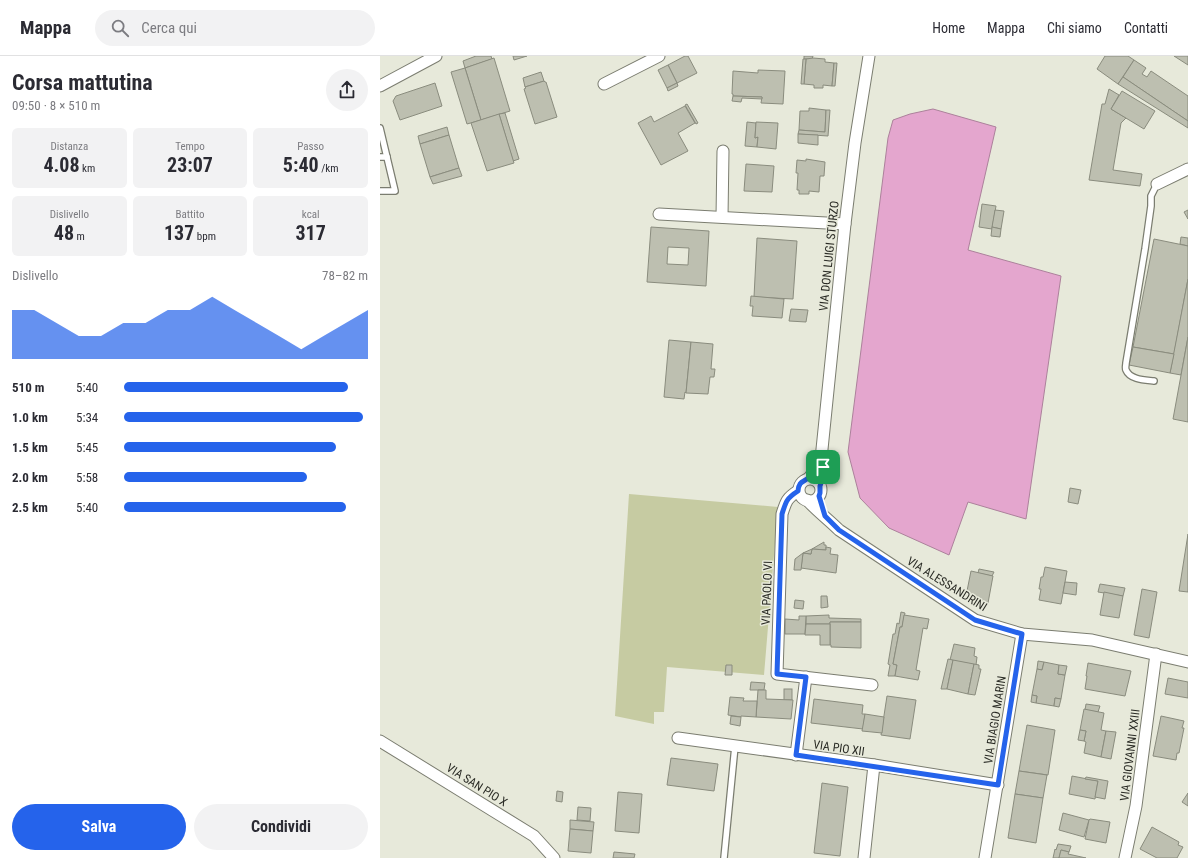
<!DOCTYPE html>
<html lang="it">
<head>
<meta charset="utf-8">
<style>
	body { margin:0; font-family:"Roboto Condensed",sans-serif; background:#f2f2f3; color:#2b2b33; height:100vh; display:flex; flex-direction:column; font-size:15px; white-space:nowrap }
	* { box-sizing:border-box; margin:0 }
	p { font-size:13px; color:#7c7c81 }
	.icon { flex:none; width:22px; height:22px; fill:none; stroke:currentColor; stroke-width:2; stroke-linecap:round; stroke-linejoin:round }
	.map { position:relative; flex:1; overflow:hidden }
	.panel { display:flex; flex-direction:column; background:#fff; width:380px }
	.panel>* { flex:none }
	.pin { position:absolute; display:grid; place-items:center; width:34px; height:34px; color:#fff; margin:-17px; border-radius:8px; box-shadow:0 2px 6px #0006 }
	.round { display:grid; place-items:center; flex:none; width:42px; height:42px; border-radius:21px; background:#f2f2f3 }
	.head { display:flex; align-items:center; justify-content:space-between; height:68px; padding:0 12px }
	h1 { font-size:22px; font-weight:700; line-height:30px }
	.stats { display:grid; grid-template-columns:repeat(3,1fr); gap:6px; height:68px; padding:4px 12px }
	.stats div { display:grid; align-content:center; border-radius:6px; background:#f2f2f3; text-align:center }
	.stats b { font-size:20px; font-weight:700 }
	.stats small { font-size:11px; font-weight:400 }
	.stats p { font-size:11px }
	.chart { height:112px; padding:8px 12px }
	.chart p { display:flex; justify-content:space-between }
	.chart svg { width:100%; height:72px; margin-top:4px; fill:#2563eb; opacity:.7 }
	.primary-button { display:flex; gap:8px; margin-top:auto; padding:8px 12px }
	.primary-button a { flex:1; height:46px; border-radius:24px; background:#2563eb; color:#fff; font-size:16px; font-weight:700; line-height:46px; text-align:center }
	.primary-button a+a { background:#f2f2f3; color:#2b2b33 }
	ul { padding:0 12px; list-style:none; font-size:13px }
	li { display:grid; grid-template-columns:64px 48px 1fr; align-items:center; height:30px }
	li i { height:10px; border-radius:5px; background:#2563eb }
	header { display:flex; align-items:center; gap:24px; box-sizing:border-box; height:56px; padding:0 20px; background:#fff; border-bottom:1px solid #e1e1e2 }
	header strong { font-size:19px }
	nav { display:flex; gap:22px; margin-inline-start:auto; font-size:14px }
	.search { width:280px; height:36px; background:#f2f2f3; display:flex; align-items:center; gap:10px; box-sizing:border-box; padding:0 14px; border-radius:22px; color:#7c7c81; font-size:15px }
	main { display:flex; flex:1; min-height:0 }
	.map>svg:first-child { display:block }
	.green { fill:#c6cba2 }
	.water { fill:#e4a6ce; stroke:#ac819b }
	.building { fill:#bdbfb0; stroke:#8a8c7e; fill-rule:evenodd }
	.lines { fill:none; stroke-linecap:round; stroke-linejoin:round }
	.service-casing { stroke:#7b7d70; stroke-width:8 }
	.minor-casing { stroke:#7b7d70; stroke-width:13 }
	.service { stroke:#fff; stroke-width:5.5 }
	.minor { stroke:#fff; stroke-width:11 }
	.route-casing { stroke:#fff; stroke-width:8 }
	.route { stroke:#2563eb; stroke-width:5 }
	.labels { text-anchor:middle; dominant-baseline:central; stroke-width:3; stroke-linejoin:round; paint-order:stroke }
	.street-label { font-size:12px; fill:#292a24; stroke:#e7e9da }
</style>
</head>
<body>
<header>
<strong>Mappa</strong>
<div class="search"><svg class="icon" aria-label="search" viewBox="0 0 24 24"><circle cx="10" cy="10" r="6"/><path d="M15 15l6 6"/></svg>Cerca qui</div>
<nav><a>Home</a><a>Mappa</a><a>Chi siamo</a><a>Contatti</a></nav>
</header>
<main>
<section class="panel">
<div class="head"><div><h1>Corsa mattutina</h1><p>09:50 · 8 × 510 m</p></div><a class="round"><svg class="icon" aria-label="share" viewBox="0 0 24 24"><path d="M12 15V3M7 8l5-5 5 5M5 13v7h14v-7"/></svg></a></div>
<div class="stats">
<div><p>Distanza</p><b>4.08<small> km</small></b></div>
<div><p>Tempo</p><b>23:07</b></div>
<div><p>Passo</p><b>5:40<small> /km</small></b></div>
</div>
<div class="stats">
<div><p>Dislivello</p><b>48<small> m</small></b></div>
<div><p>Battito</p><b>137<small> bpm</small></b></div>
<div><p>kcal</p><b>317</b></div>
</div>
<div class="chart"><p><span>Dislivello</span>78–82 m</p>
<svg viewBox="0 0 160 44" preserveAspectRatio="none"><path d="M0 44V14L10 14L20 22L30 30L40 30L50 22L60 22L70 14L80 14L90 6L100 14L110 22L120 30L130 38L140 30L150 22L160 14V44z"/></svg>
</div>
<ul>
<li><b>510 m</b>5:40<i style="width:92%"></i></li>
<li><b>1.0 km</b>5:34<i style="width:98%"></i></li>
<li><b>1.5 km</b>5:45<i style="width:87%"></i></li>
<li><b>2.0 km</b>5:58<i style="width:75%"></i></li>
<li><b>2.5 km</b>5:40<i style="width:91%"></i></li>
</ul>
<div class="primary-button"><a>Salva</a><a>Condividi</a></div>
</section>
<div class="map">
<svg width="808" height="802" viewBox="0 0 808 802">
	<rect width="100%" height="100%" fill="#e7e9da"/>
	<path class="green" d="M249 438 398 451 384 619 287 611 284 656H274V668L235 660Z"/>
	<path class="water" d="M553 53 616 71 588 194 681 220 646 463 588 446 569 499 509 472 480 442 468 396 508 82 513 64 530 58Z"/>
	<g class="building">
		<path d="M96 0H111L112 3 85 12 83 5Z"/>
		<path d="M133 0H147L134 4Z"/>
		<path d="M305 0H308L317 17 297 27 288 9Z"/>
		<path d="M424 0H433L432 3H424Z"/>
		<path d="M725 0H748L754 4 738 28 717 13Z"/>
		<path d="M794 0H808V9Z"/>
		<path d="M114 2 130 55 101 64 85 12Z"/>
		<path d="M433 2 445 3V6L454 7 452 30 443 29V32H434V29L424 28 426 3Z"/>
		<path d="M423 3H426L424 28H421Z"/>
		<path d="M754 4 766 12 762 18 767 21 771 15 808 40V65L743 21Z"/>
		<path d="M454 7H457L455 30H452Z"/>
		<path d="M288 9 297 27 287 32 278 14Z"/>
		<path d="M85 12 101 64 87 68 71 16Z"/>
		<path d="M378 14 405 15 403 48 381 47 382 41 353 40V38H352L353 15 378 17Z"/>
		<path d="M161 16 164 25 145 31 143 22Z"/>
		<path d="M743 21 808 65V72L738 28Z"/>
		<path d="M164 25 165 26H166L177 61 155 68 144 33 146 32 145 31Z"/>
		<path d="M55 27 62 50 20 64 13 45 16 40Z"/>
		<path d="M297 27 298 30 288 35 287 32Z"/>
		<path d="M729 33 739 39 731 53 746 62 741 67 733 114 762 118 760 130 709 124 722 48H725Z"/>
		<path d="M742 35 775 55 764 73 731 53Z"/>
		<path d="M353 40 382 41V43L362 42 361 46 352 45Z"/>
		<path d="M307 48 318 67 316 68 305 49Z"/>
		<path d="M305 50 315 67 298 77 308 95 281 109 258 67 271 60 274 66Z"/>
		<path d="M429 52 446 54 445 76 419 74 420 55H429Z"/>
		<path d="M446 54H450L448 80 418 78 419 74 445 76Z"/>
		<path d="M125 57 139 103 133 105 119 58Z"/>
		<path d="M119 58 134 107 107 115 91 67Z"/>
		<path d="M367 66 376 67 375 82 378 81 377 91 365 90Z"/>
		<path d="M376 66 398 67 396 93 377 91 378 81 375 82Z"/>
		<path d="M67 71 69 79 40 88 38 80Z"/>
		<path d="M418 78 438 79V89L418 87Z"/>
		<path d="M69 79 79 112 50 121 40 88Z"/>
		<path d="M426 103 445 106 444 120H440L439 136 429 135V138H419V134H417L418 117H416L417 104 426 105Z"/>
		<path d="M366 108 394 110 392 136 364 135Z"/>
		<path d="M79 112 82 120 53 128 50 121Z"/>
		<path d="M602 148 616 150 612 173 599 171Z"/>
		<path d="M615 154 624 155 621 173 612 171Z"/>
		<path d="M808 154V163L804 156Z"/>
		<path d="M271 171 329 175 326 230 267 226ZM288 191 309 192 308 209 287 208Z"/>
		<path d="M612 171 621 173 620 181 611 180Z"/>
		<path d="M801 181 808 182V190L800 188Z"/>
		<path d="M377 182 417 185 413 243 374 241Z"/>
		<path d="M774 183 808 190V223L794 298 753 291Z"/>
		<path d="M808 223V281L801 319 790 317Z"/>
		<path d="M371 240 404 243 402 262 372 260 373 250H370Z"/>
		<path d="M411 253 428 254 426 266 409 265Z"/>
		<path d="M808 281V366L793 363Z"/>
		<path d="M289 284 311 286 306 337 305 336 304 343 284 341Z"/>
		<path d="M311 286 333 288 331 313H335L334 321H330L328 338 306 337Z"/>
		<path d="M753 291 794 298 790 317 749 309Z"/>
		<path d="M690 432 701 434 698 448 688 446Z"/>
		<path d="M808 478V536L799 535Z"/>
		<path d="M444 486V489H446V494L432 493Z"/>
		<path d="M446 491 451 492 450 498 458 499 456 517 421 512 423 497 431 498 432 493 446 494Z"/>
		<path d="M432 493 431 498 423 497Z"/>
		<path d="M423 497 421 514H414L415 503Z"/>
		<path d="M665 511 687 515 681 548 659 544 661 533H659L661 521H663Z"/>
		<path d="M599 513 614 516 612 520 598 517Z"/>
		<path d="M591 515 613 520 608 547 593 544 594 542 586 540Z"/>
		<path d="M685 526 697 527 696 539 683 537Z"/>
		<path d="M720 528 745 532 743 540 718 536Z"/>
		<path d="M762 533 777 536 769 582 754 579Z"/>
		<path d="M724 536 743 540 739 562 720 559Z"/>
		<path d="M441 540H447L448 551 441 552Z"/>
		<path d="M415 544 424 545 423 553 414 552Z"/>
		<path d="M521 556 525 557 522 571H520L513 608 517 609 515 620H508L510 609 508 608 513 578H515L517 567 519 568Z"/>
		<path d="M449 559V562L481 563V566H450V568H426V560Z"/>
		<path d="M524 559 549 563 547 573 543 572 536 614 540 615 538 624 515 620 517 609 513 608 520 571H522Z"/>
		<path d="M419 560H426L425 578H405V563L419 564Z"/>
		<path d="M450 566H481V592L451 591V589H450Z"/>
		<path d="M426 568H450V589H440V579H425Z"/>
		<path d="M574 588 595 592 594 600 597 601 596 609 570 604Z"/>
		<path d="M568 603 573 604 567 633H561Z"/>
		<path d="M573 604 594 608 588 638 567 633Z"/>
		<path d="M658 605 664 606 662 614 657 613Z"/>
		<path d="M664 606 679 609 678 618 685 619 681 643 675 642 674 650 656 647 657 640 652 639 657 613 662 614Z"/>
		<path d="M708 607 751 615 745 640 705 633 707 620H706Z"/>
		<path d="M594 608 599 609V613H601L595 639 588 638Z"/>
		<path d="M346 609H352V619H345Z"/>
		<path d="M679 609 687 610 685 619 678 618Z"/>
		<path d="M788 622 808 626V642L785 638Z"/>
		<path d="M371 626 385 627 384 634H370Z"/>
		<rect x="404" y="633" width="8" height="11"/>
		<path d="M378 634H386V643L413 644 411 663 376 661Z"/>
		<path d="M652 639 657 640 656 647 651 646Z"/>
		<path d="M507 640 536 644 530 683 501 679Z"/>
		<path d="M350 641 364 642 363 645H377L376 661 361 660V661L348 659Z"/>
		<path d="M675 642 681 643 679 651 674 650Z"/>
		<path d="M434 643 483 649 482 658H485L483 673 431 667Z"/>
		<path d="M706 648 720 650 718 656 705 654Z"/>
		<path d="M704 653 724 657 721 674 726 675 721 701 704 697 706 686 704 685 706 675 700 674Z"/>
		<path d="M485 658 504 661 502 677 482 675Z"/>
		<path d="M351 660 361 661 360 670 350 668Z"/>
		<path d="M781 660 804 665 802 672H804L799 697H797L796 704 773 700Z"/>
		<path d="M647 669 675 674 668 719 639 715Z"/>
		<path d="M700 674 706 675 704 685 698 684Z"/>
		<path d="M726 675 736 676 731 703 721 701Z"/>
		<path d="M291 702 338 708 334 735 287 729Z"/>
		<path d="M639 715 667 719 663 742 635 738Z"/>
		<path d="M692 720 718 725 715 743 689 738Z"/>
		<path d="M706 721 728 725 725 743 715 741 718 725 705 723Z"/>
		<path d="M442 727 468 731 460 800 434 797Z"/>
		<path d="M177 735 183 736 182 746 176 745Z"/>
		<path d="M238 736 262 738 259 777 235 775Z"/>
		<path d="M808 737V750L802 746Z"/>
		<path d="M635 738 663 742 656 787 628 782Z"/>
		<path d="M198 751 211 752 210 765 197 764Z"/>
		<path d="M683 757 709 764 704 781 679 774Z"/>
		<path d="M710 763 730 766 726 787 705 783 709 764Z"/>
		<path d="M190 764 214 766 213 775 190 773Z"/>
		<path d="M772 771 799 786 798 789 803 791 797 802H777L760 793Z"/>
		<path d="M190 773 213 775 211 797 188 795Z"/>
		<path d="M678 788 691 790 689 796 681 794 679 802H673L675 793 676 794Z"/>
		<path d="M681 794 689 796 688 798 706 802H679Z"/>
		<path d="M234 796 255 798 254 802H233Z"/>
	</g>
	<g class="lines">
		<defs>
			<g id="service">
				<path d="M0 72 15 135H0"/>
				<path d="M0 101H7"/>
				<path d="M774 325C766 324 750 324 746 314 745 312 746 309 746 307L765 193 771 150V140L777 128"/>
				<path d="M344 802 355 690"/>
			</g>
			<g id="minor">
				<path d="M224 28 279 0"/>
				<path d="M0 30 56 0"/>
				<path d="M777 128 808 113"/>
				<path d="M279 158 465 168"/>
				<path d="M342 161 343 95"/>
				<path d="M429 422 437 411 441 403 465 168 475 87 489 0"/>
				<circle cx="430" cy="434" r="11"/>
				<path d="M418 435C407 442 406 445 402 458L397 618 492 629"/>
				<path d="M427 444C437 455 449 464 459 474L595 564 642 578 712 584 808 606"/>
				<path d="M298 682 494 709 618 729"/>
				<path d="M0 685 154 780 174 802"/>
				<path d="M416 699 426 621"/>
				<path d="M484 802 494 709"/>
				<path d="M605 802 642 578"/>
				<path d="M745 802 756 750 776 598"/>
			</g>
		</defs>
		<use href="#service" class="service-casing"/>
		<use href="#minor" class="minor-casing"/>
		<use href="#service" class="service"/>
		<use href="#minor" class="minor"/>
	</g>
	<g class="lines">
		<defs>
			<path id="route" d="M441 403 443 411V421L440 430V437L439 440 445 460 459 474 595 564 642 578 618 729 416 699 426 621 397 618 402 458C406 445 407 442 418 435 419 423 425 427 430 420 435 415 438 410 441 403Z"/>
		</defs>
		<use href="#route" class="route-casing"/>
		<use href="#route" class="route"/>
	</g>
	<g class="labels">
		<g class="street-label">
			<text transform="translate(449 200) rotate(-84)">VIA DON LUIGI STURZO</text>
			<text transform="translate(567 528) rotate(32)">VIA ALESSANDRINI</text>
			<text transform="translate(387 537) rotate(-88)">VIA PAOLO VI</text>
			<text transform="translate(615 664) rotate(-81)">VIA BIAGIO MARIN</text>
			<text transform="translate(459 692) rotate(8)">VIA PIO XII</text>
			<text transform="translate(750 699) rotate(-83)">VIA GIOVANNI XXIII</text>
			<text transform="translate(97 729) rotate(32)">VIA SAN PIO X</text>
		</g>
	</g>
</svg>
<div class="pin" style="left:443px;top:411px;background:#1e9e55"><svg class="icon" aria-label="arrive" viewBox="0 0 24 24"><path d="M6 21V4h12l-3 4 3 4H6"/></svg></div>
</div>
</main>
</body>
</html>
